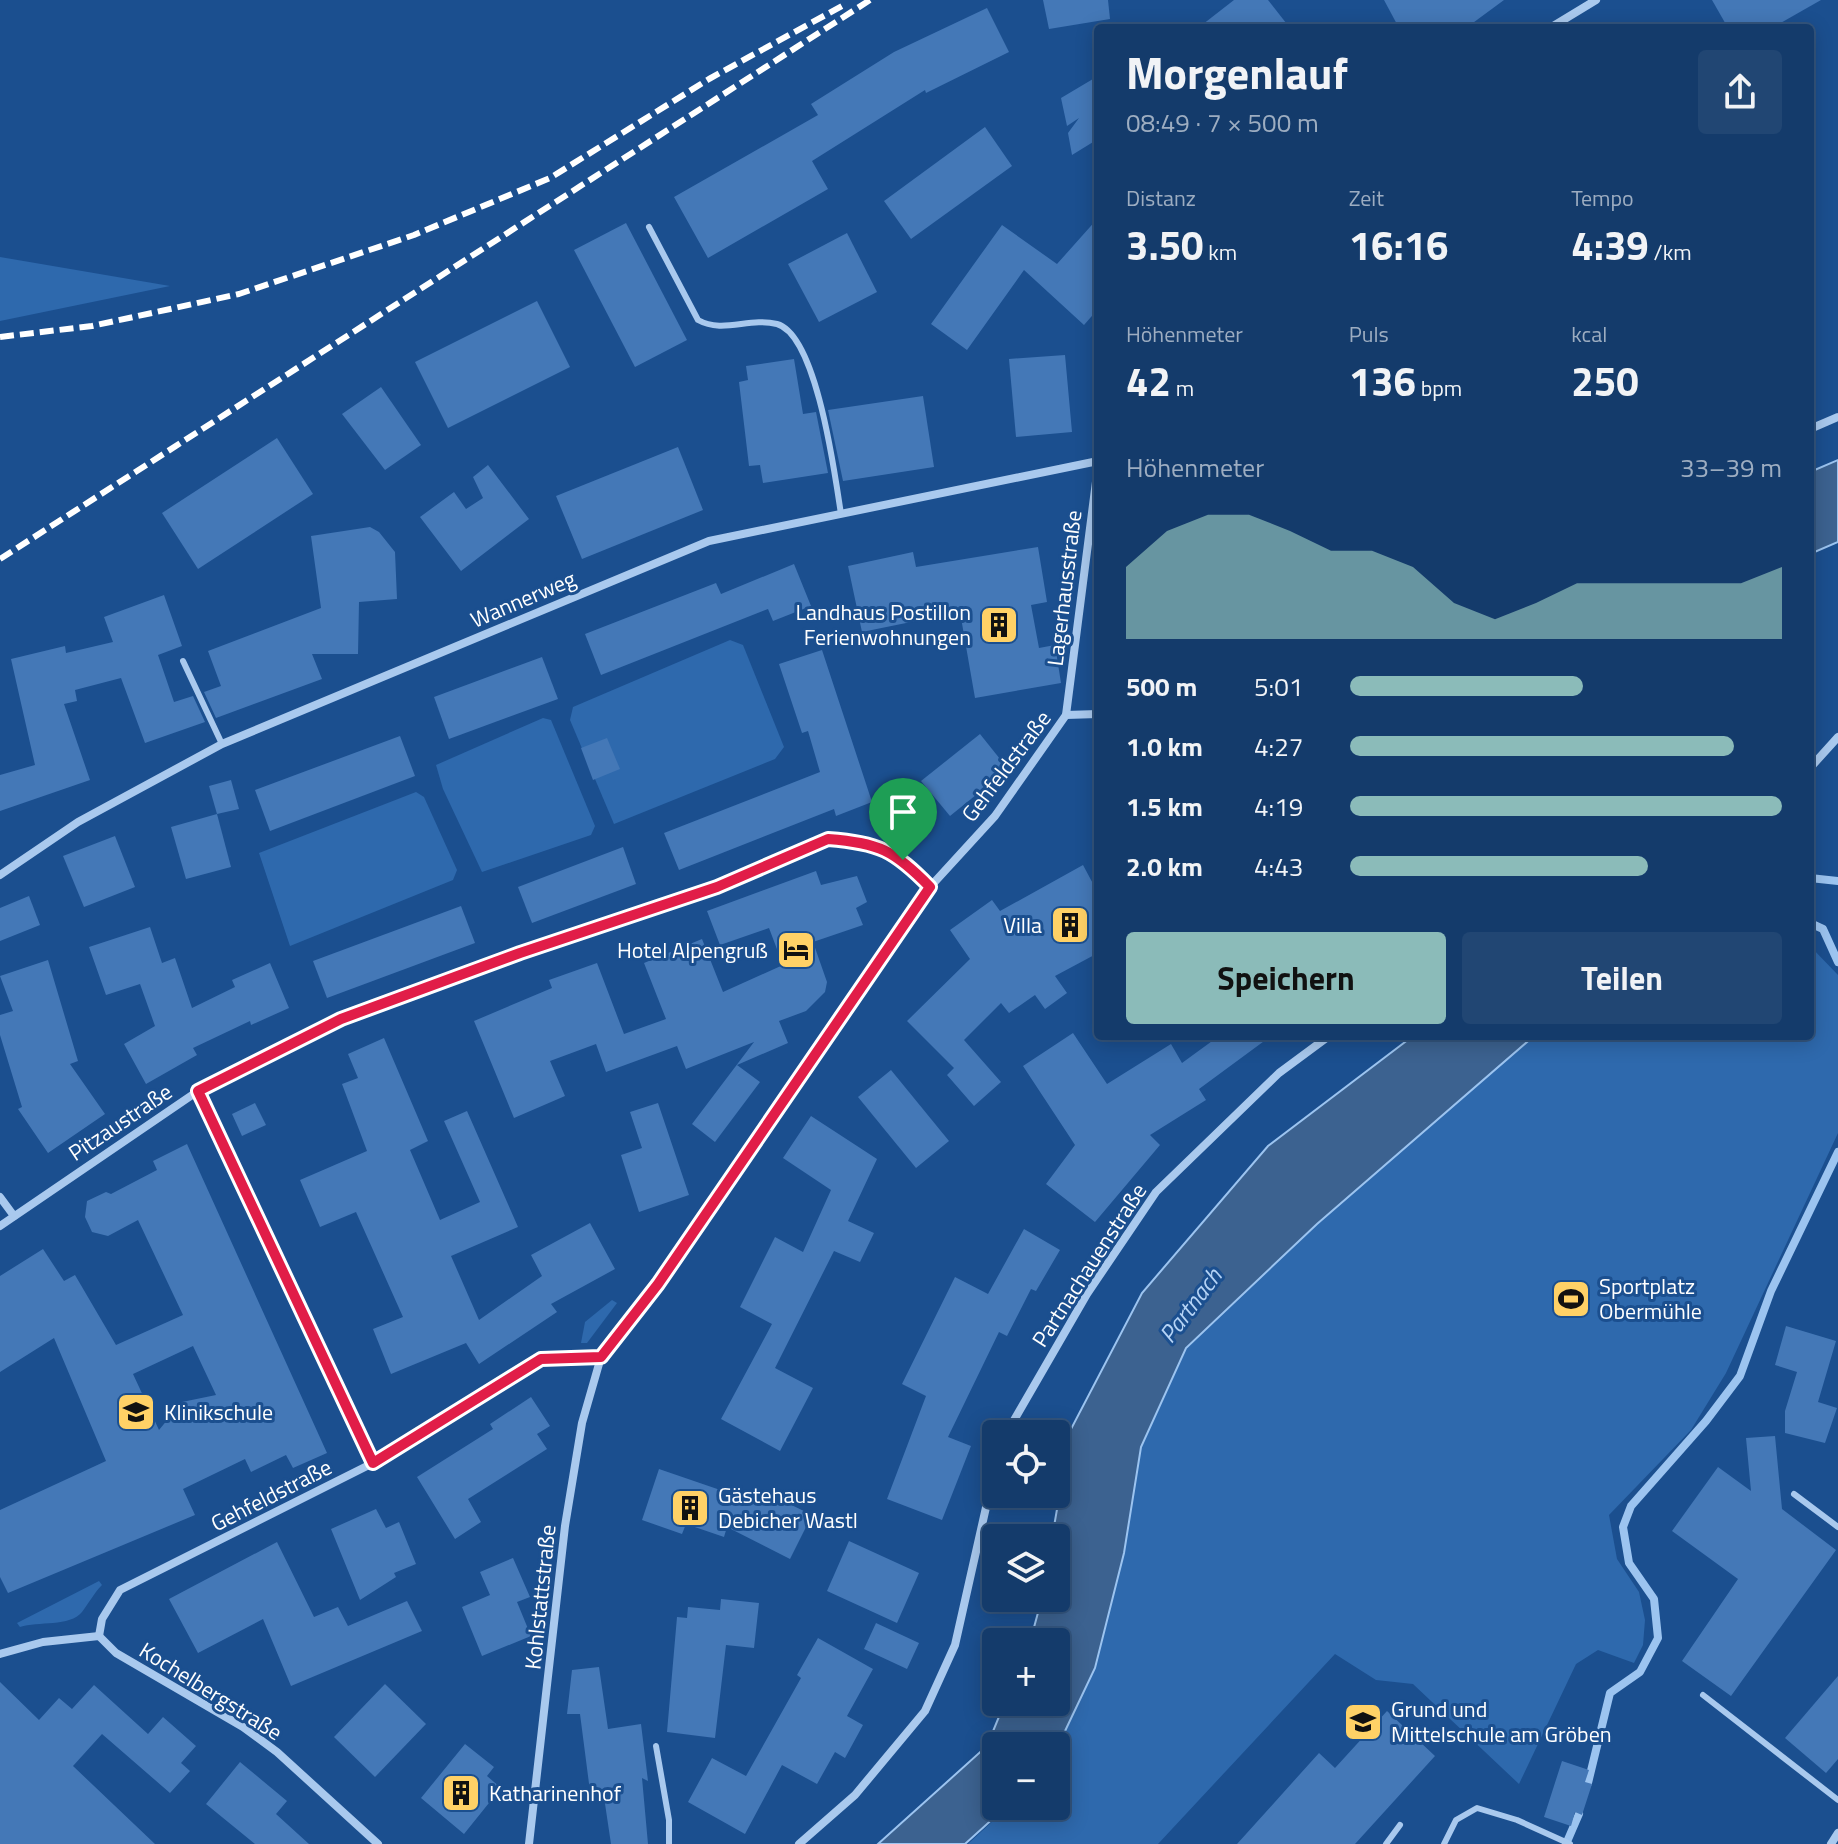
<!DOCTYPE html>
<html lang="de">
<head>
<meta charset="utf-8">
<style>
	body { margin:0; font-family:"Titillium Web",sans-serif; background:#214673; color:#f1f3f6; height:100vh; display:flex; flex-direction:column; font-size:30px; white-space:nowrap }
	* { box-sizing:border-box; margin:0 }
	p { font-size:26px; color:#9dadc1 }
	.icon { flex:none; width:44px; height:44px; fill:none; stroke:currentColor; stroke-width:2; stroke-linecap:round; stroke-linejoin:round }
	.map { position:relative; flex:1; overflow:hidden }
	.drawer { position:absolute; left:1094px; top:24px; width:720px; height:1016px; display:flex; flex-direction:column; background:#143b6b; border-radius:8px; box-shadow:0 4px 20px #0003,0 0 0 2px #33557e }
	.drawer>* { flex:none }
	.buttons { position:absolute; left:982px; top:1420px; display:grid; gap:16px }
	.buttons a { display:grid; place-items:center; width:88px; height:88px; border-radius:8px; background:#143b6b; box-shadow:0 4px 20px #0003,0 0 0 2px #33557e; font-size:40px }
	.pin { position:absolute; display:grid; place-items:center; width:68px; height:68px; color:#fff; margin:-82px -34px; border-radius:50% 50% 50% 0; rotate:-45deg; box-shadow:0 0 8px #0007 }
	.pin .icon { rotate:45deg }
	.round { display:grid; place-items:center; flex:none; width:84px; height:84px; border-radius:8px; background:#214673 }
	.head { display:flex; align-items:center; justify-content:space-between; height:136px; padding:0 32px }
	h1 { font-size:44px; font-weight:700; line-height:60px }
	.metrics { display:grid; grid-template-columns:repeat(3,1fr); gap:12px; height:136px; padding:8px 32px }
	.metrics div { display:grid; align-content:center }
	.metrics b { font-size:40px; font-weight:700 }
	.metrics small { font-size:22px; font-weight:400 }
	.metrics p { font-size:22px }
	.chart { height:224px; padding:16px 32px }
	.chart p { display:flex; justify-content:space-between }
	.chart svg { width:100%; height:144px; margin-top:8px; fill:#8bbbb9; opacity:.7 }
	.cta { display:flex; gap:16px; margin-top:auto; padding:16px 32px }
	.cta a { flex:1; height:92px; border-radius:8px; background:#8bbbb9; color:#111; font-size:32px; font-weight:700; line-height:92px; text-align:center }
	.cta a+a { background:#214673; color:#f1f3f6 }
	ul { padding:0 32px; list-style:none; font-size:26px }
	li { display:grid; grid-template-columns:128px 96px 1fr; align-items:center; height:60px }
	li i { height:20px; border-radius:10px; background:#8bbbb9 }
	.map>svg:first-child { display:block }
	.green { fill:#2e69ad }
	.water { fill:#3c6290; stroke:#9cc4f0; stroke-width:2 }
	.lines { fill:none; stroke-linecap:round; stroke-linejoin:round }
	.stream { stroke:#9cc4f0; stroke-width:8 }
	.building { fill:#4478b7; fill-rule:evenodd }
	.service { stroke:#a9c9ee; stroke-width:6 }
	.minor { stroke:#a9c9ee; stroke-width:8 }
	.rail { stroke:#fff; stroke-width:6; stroke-dasharray:14 6; stroke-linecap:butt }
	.route-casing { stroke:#fff; stroke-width:16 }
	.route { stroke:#e11d48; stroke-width:10 }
	.labels { text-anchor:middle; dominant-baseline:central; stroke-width:6; stroke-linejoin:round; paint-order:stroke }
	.street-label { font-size:22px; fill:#fff; stroke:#1b4f8f }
	.poi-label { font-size:22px; fill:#fff; stroke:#1b4f8f; text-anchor:start }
	.water-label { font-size:24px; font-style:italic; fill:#b5d3f5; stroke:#1b4f8f }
</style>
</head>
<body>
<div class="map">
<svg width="1838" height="1844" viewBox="0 0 1838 1844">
	<rect width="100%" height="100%" fill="#1b4f8f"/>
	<g class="green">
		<path d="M0 257 170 286 0 321Z"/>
		<path d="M730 640 743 645 784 747 775 759 614 824 570 720 573 707Z"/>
		<path d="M543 718 551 720 595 826 591 835 482 872 443 789 436 765Z"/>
		<path d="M416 792 424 797 457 870 453 880 290 946 259 853Z"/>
		<path d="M1810 946 1838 975V1133L1726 1373 1691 1430 1609 1515 1617 1559 1639 1592 1645 1620 1643 1645 1634 1663 1598 1650 1576 1664 1519 1784 1413 1684 1376 1680 1335 1654 1158 1844H968L1009 1806H1056V1750L1095 1668 1124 1553 1141 1447 1186 1348 1317 1224 1534 1036H1810Z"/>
		<path d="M612 1300 617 1303 587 1343H581L585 1322Z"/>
		<path d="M99 1581 102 1585C94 1593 89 1603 82 1612 70 1627 38 1621 20 1627L17 1623Z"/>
	</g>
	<g class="water">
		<path d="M1838 460V542L1810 554V472Z"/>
		<path d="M1413 1036H1534L1317 1224 1186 1348 1141 1447 1124 1553 1095 1668 1056 1750V1746H996V1806H1007L965 1844H878L987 1746 1005 1702H1056V1642H1030L1042 1598H1056V1538H1052L1071 1429 1142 1293 1268 1146Z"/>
	</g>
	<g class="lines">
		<g class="stream">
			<path d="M1810 878 1838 881"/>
			<path d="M1810 923 1823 929 1838 962"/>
			<path d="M1588 1783 1610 1693 1640 1672 1658 1638 1654 1599 1629 1563 1623 1527 1631 1506 1706 1421 1740 1376 1771 1291 1838 1152"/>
			<path d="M1566 1844 1579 1814"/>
		</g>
	</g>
	<g class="building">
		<path d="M1043 0H1108L1110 19 1049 29Z"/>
		<path d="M1234 0H1268L1290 28H1198Z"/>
		<path d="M1384 0H1504L1466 28H1399Z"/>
		<path d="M1712 0H1821L1772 28H1728Z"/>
		<path d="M987 8 1009 52 926 93 925 90 812 161 828 189 708 258 674 197 818 115 811 104 894 52Z"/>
		<path d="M1098 76V139L1072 155 1068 133 1079 118 1067 126 1061 98Z"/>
		<path d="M985 127 1012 166 911 239 884 201Z"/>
		<path d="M1098 218V309L1084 325 1024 270 967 350 931 324 1002 225 1057 264Z"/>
		<path d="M626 223 687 340 635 367 574 250Z"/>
		<path d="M847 233 877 292 819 322 788 264Z"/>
		<path d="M537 301 570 367 448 428 415 362Z"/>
		<path d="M1065 355 1072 432 1016 437 1009 359Z"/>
		<path d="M794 359 803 414 816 412 828 473 763 483 760 465 749 466 739 382 748 380 746 366Z"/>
		<path d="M381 387 421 445 385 470 342 414Z"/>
		<path d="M923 396 934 467 843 481 828 410Z"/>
		<path d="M277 438 313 494 198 569 162 513Z"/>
		<path d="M678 447 703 510 582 559 556 496Z"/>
		<path d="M488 465 529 519 461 571 420 517 454 492 466 509 483 498 473 477Z"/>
		<path d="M370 527 379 532 395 552 397 599 359 602 358 654H312L322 679 216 718 204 692 221 686 208 651 321 608 311 536Z"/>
		<path d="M1038 547 1047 602 1031 605 1039 648 1055 645 1061 683 975 698 960 612 862 632 848 566 913 552 916 567Z"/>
		<path d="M794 564 811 606 773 621 768 609 601 675 585 634 716 583 721 594Z"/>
		<path d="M164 595 182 646 158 655 174 702 193 696 205 722 145 743 121 678 75 690 77 701 64 704 90 780 0 811V775L35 765 11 659 65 646 66 653 113 642 104 617Z"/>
		<path d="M822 650 872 802 836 816 834 809 679 870 664 833 820 772 808 731 802 733 779 664Z"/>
		<path d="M542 657 558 699 449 739 434 697Z"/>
		<path d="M980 734 1008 769 950 816 921 781Z"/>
		<path d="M400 736 415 776 270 831 255 790Z"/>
		<path d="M607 738 620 769 593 780 581 748Z"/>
		<path d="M231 780 239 809 217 814 209 786Z"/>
		<path d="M217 814 231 867 186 879 171 827Z"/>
		<path d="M115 836 135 887 84 907 63 856Z"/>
		<path d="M623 847 636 884 532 923 518 887Z"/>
		<path d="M1083 865 1098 893V953L1055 976 1067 993 1045 1009 1035 995 1009 1013 1001 1003 964 1040 1001 1082 974 1106 947 1075 954 1068 907 1021 970 959 950 930 992 900 1000 911Z"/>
		<path d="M816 871 821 885 857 876 867 902 856 908 863 925 813 942 827 982 825 992 806 1011 779 1021 788 1043 737 1065 760 1082 715 1142 692 1124 754 1042 686 1069 677 1046 606 1072 596 1044 550 1061 565 1096 514 1118 474 1021 552 988 549 980 597 963 624 1034 666 1019 644 963 702 939 723 992 783 965 769 928 720 945 707 911Z"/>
		<path d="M29 896 40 925 0 941V908Z"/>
		<path d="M461 906 475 943 327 998 313 961Z"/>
		<path d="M150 927 162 963 175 958 192 1008 235 987 232 980 270 963 289 1008 251 1025 250 1021 193 1048 197 1055 146 1084 124 1044 155 1026 140 984 106 995 89 947Z"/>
		<path d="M48 960 78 1061 70 1064 105 1114 48 1153 18 1109 22 1107 0 1035V1015L13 1011 0 976Z"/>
		<path d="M1073 1033 1107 1084 1171 1044 1182 1063 1219 1036H1271L1199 1089 1206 1100 1150 1135 1160 1145 1095 1222 1046 1184 1075 1145 1023 1066Z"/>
		<path d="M384 1038 428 1141 410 1150 440 1220 480 1202 444 1121 467 1111 518 1227 451 1256 479 1320 542 1276 531 1255 590 1223 615 1269 551 1304 557 1312 479 1364 466 1343 391 1374 373 1329 403 1317 356 1212 320 1227 300 1180 367 1151 342 1084 358 1078 348 1054Z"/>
		<path d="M891 1070 949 1141 916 1168 858 1097Z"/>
		<path d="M255 1103 266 1125 242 1136 232 1114Z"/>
		<path d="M658 1103 689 1195 639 1212 621 1155 642 1148 630 1112Z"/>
		<path d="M811 1116 877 1159 848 1221 874 1233 860 1262 834 1251 775 1368 813 1388 780 1451 721 1419 772 1324 740 1307 775 1237 803 1252 831 1190 783 1158Z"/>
		<path d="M187 1144 327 1453 293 1468 286 1455 251 1472 245 1459 183 1489 195 1515 8 1593 0 1577V1510L106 1461 54 1338 0 1372V1276L43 1249 64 1281 75 1275 116 1345 183 1315 138 1220 108 1236 92 1232 85 1217 87 1201 106 1192 111 1194 157 1170 153 1161ZM193 1346 216 1395 182 1402 159 1430 133 1374Z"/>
		<path d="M1024 1229 1060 1250 1036 1291 1031 1289 1007 1336 999 1332 948 1437 971 1446 942 1520 887 1499 926 1396 902 1384 955 1277 988 1294Z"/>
		<path d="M1786 1326 1836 1341 1818 1402 1837 1408 1825 1443 1785 1433V1411L1797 1372 1775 1365Z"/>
		<path d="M531 1397 550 1426 537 1434 547 1449 468 1499 481 1522 455 1539 417 1477 493 1429 490 1424Z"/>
		<path d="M1775 1436 1782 1509 1836 1550 1731 1696 1682 1661 1738 1579 1672 1531 1718 1467 1751 1491 1746 1438Z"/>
		<path d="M659 1469 764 1505 769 1494 812 1515 790 1559 727 1527 724 1537 686 1524 682 1534 642 1520Z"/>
		<path d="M376 1509 386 1528 399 1522 416 1564 394 1573 396 1577 360 1600 331 1529Z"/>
		<path d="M849 1541 919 1573 897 1623 827 1591Z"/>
		<path d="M277 1542 314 1617 338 1607 348 1626 407 1601 422 1631 291 1686 263 1619 198 1653 169 1599Z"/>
		<path d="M513 1558 530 1597 517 1602 531 1636 482 1656 462 1607 490 1595 480 1572Z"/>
		<path d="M721 1599 759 1603 754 1648 726 1645 715 1738 667 1732 677 1617 687 1618 688 1607 720 1610Z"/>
		<path d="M876 1623 919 1643 907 1669 864 1649Z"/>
		<path d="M818 1638 873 1669 847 1716 863 1725 845 1758 835 1752 817 1784 782 1765 745 1834 688 1802 712 1758 746 1776 801 1678 797 1675Z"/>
		<path d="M599 1667 608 1729 641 1724 648 1781 642 1778 648 1844H611L604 1797 591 1799 580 1714H567L572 1670Z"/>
		<path d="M1838 1676V1759L1826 1773 1785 1738Z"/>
		<path d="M0 1682 39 1720 59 1698 72 1709 94 1685 148 1734 163 1717 196 1746 181 1763 190 1771 170 1793 102 1734 73 1766 155 1844H0Z"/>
		<path d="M385 1684 426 1724 375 1777 334 1737Z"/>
		<path d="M1387 1711 1435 1756 1355 1844H1237L1319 1753 1335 1768Z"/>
		<path d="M465 1744 494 1767 487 1776 501 1788 464 1834 421 1798Z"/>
		<path d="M1562 1761 1589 1770 1585 1782 1592 1784 1582 1815 1575 1812 1571 1826 1544 1817Z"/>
		<path d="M240 1762 287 1801 276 1814 309 1844H255L206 1804Z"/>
	</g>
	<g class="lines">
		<g class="service">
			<path d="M649 227 698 320C723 334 749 317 777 324 817 335 835 476 841 514"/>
			<path d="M183 661 222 744"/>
			<path d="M1794 1494 1838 1527"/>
			<path d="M1703 1695 1838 1800"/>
			<path d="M656 1746 669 1820V1844"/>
			<path d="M1386 1844 1400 1825"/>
			<path d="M1444 1844 1456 1820 1477 1808 1517 1820 1570 1844"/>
		</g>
		<g class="minor">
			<path d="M1550 28 1596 0"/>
			<path d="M1810 429 1838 417"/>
			<path d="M1066 715 1098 466"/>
			<path d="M1810 768 1838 737"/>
			<path d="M0 875 78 822 222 744 709 541 1098 461"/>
			<path d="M198 1091 373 1463"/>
			<path d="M0 1197 14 1216"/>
			<path d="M0 1226 198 1091 341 1019 520 953 717 887 828 839 867 842 903 860 930 887"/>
			<path d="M1006 1434 1087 1294 1156 1192 1279 1073 1329 1036"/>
			<path d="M99 1636 102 1619 120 1590 373 1463 541 1359 601 1357 658 1284 930 887 995 816 1066 715 1098 714"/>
			<path d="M99 1636 116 1653 243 1727 277 1752 378 1844"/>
			<path d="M0 1654 43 1642 99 1636"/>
			<path d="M529 1844 565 1526 582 1423 601 1357"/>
			<path d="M799 1844 855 1795 925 1711 955 1645 996 1463"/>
			<path d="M1831 1844 1838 1833"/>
		</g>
		<g class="rail">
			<path d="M0 337 92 326 239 294 414 235 550 178 709 79 842 6"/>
			<path d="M0 559 870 0"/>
		</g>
	</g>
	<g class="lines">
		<defs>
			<path id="route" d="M828 839C879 843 894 850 930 887L658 1284 601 1357 541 1359 373 1463 198 1091 341 1019 520 953 717 887Z"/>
		</defs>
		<use href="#route" class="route-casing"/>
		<use href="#route" class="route"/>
	</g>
	<defs>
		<symbol id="building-square" viewBox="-11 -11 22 22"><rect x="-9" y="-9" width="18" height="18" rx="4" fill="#ffd166" stroke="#1b4f8f"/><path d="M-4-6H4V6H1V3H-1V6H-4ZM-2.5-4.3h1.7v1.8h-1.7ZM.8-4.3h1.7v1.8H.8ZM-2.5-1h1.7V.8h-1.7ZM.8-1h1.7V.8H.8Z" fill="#111"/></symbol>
		<symbol id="hotel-square" viewBox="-11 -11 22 22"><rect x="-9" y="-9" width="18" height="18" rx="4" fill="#ffd166" stroke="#1b4f8f"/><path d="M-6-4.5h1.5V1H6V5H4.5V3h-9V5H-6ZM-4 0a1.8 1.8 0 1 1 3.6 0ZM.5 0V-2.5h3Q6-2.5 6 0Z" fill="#111"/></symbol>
		<symbol id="stadium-square" viewBox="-11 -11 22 22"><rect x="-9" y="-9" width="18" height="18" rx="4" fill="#ffd166" stroke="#1b4f8f"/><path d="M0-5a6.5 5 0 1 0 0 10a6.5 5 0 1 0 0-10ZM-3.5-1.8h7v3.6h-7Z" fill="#111"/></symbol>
		<symbol id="school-square" viewBox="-11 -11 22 22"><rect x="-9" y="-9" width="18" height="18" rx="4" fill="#ffd166" stroke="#1b4f8f"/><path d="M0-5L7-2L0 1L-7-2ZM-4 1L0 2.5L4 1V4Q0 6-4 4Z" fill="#111"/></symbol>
	</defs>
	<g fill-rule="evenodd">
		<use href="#building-square" x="977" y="603" width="44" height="44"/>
		<use href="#building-square" x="1048" y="903" width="44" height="44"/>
		<use href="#hotel-square" x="774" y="928" width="44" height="44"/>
		<use href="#stadium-square" x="1549" y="1277" width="44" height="44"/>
		<use href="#school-square" x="114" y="1390" width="44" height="44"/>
		<use href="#building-square" x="668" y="1486" width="44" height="44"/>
		<use href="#school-square" x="1341" y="1700" width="44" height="44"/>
		<use href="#building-square" x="439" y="1771" width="44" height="44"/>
	</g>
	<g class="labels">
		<g class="street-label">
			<text transform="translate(1064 588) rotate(-83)">Lagerhausstraße</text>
			<text transform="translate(523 599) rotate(-23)">Wannerweg</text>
			<text transform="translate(1006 766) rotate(-53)">Gehfeldstraße</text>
			<text transform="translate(120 1122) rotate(-34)">Pitzaustraße</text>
			<text transform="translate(1089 1265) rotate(-57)">Partnachauenstraße</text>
			<text transform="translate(271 1495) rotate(-27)">Gehfeldstraße</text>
			<text transform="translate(540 1597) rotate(-84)">Kohlstattstraße</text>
			<text transform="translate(211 1691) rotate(32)">Kochelbergstraße</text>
		</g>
		<g class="poi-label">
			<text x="971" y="612" text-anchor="end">Landhaus Postillon<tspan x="971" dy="25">Ferienwohnungen</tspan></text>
			<text x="1042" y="925" text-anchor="end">Villa</text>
			<text x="768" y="950" text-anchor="end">Hotel Alpengruß</text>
			<text x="1599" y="1286">Sportplatz<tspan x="1599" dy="25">Obermühle</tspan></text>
			<text x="164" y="1412">Klinikschule</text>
			<text x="718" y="1495">Gästehaus<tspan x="718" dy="25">Debicher Wastl</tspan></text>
			<text x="1391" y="1709">Grund und<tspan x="1391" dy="25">Mittelschule am Gröben</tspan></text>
			<text x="489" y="1793">Katharinenhof</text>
		</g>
		<g class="water-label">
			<text transform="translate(1190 1305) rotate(-53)">Partnach</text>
		</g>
	</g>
</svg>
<div class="buttons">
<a><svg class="icon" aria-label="locate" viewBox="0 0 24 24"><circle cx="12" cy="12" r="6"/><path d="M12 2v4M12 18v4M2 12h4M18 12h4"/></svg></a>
<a><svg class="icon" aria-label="layers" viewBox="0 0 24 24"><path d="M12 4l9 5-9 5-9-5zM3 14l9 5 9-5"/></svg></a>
<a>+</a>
<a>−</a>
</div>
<div class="pin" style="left:903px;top:860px;background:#1e9e55"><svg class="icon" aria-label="arrive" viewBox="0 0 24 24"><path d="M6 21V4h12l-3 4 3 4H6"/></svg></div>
<section class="drawer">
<div class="head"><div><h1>Morgenlauf</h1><p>08:49 · 7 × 500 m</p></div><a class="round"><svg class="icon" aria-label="share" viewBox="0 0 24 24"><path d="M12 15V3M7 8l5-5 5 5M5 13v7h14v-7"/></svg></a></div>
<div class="metrics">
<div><p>Distanz</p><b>3.50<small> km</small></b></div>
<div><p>Zeit</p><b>16:16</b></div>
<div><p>Tempo</p><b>4:39<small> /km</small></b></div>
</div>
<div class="metrics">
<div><p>Höhenmeter</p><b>42<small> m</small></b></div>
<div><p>Puls</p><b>136<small> bpm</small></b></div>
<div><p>kcal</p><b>250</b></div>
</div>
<div class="chart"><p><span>Höhenmeter</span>33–39 m</p>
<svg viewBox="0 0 160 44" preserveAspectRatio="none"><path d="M0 44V22L10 11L20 6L30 6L40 11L50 17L60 17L70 22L80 33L90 38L100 33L110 27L120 27L130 27L140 27L150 27L160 22V44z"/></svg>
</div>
<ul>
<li><b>500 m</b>5:01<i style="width:54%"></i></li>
<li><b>1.0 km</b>4:27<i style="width:89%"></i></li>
<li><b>1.5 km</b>4:19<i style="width:100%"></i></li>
<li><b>2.0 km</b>4:43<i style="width:69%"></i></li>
</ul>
<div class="cta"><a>Speichern</a><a>Teilen</a></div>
</section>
</div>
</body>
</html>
